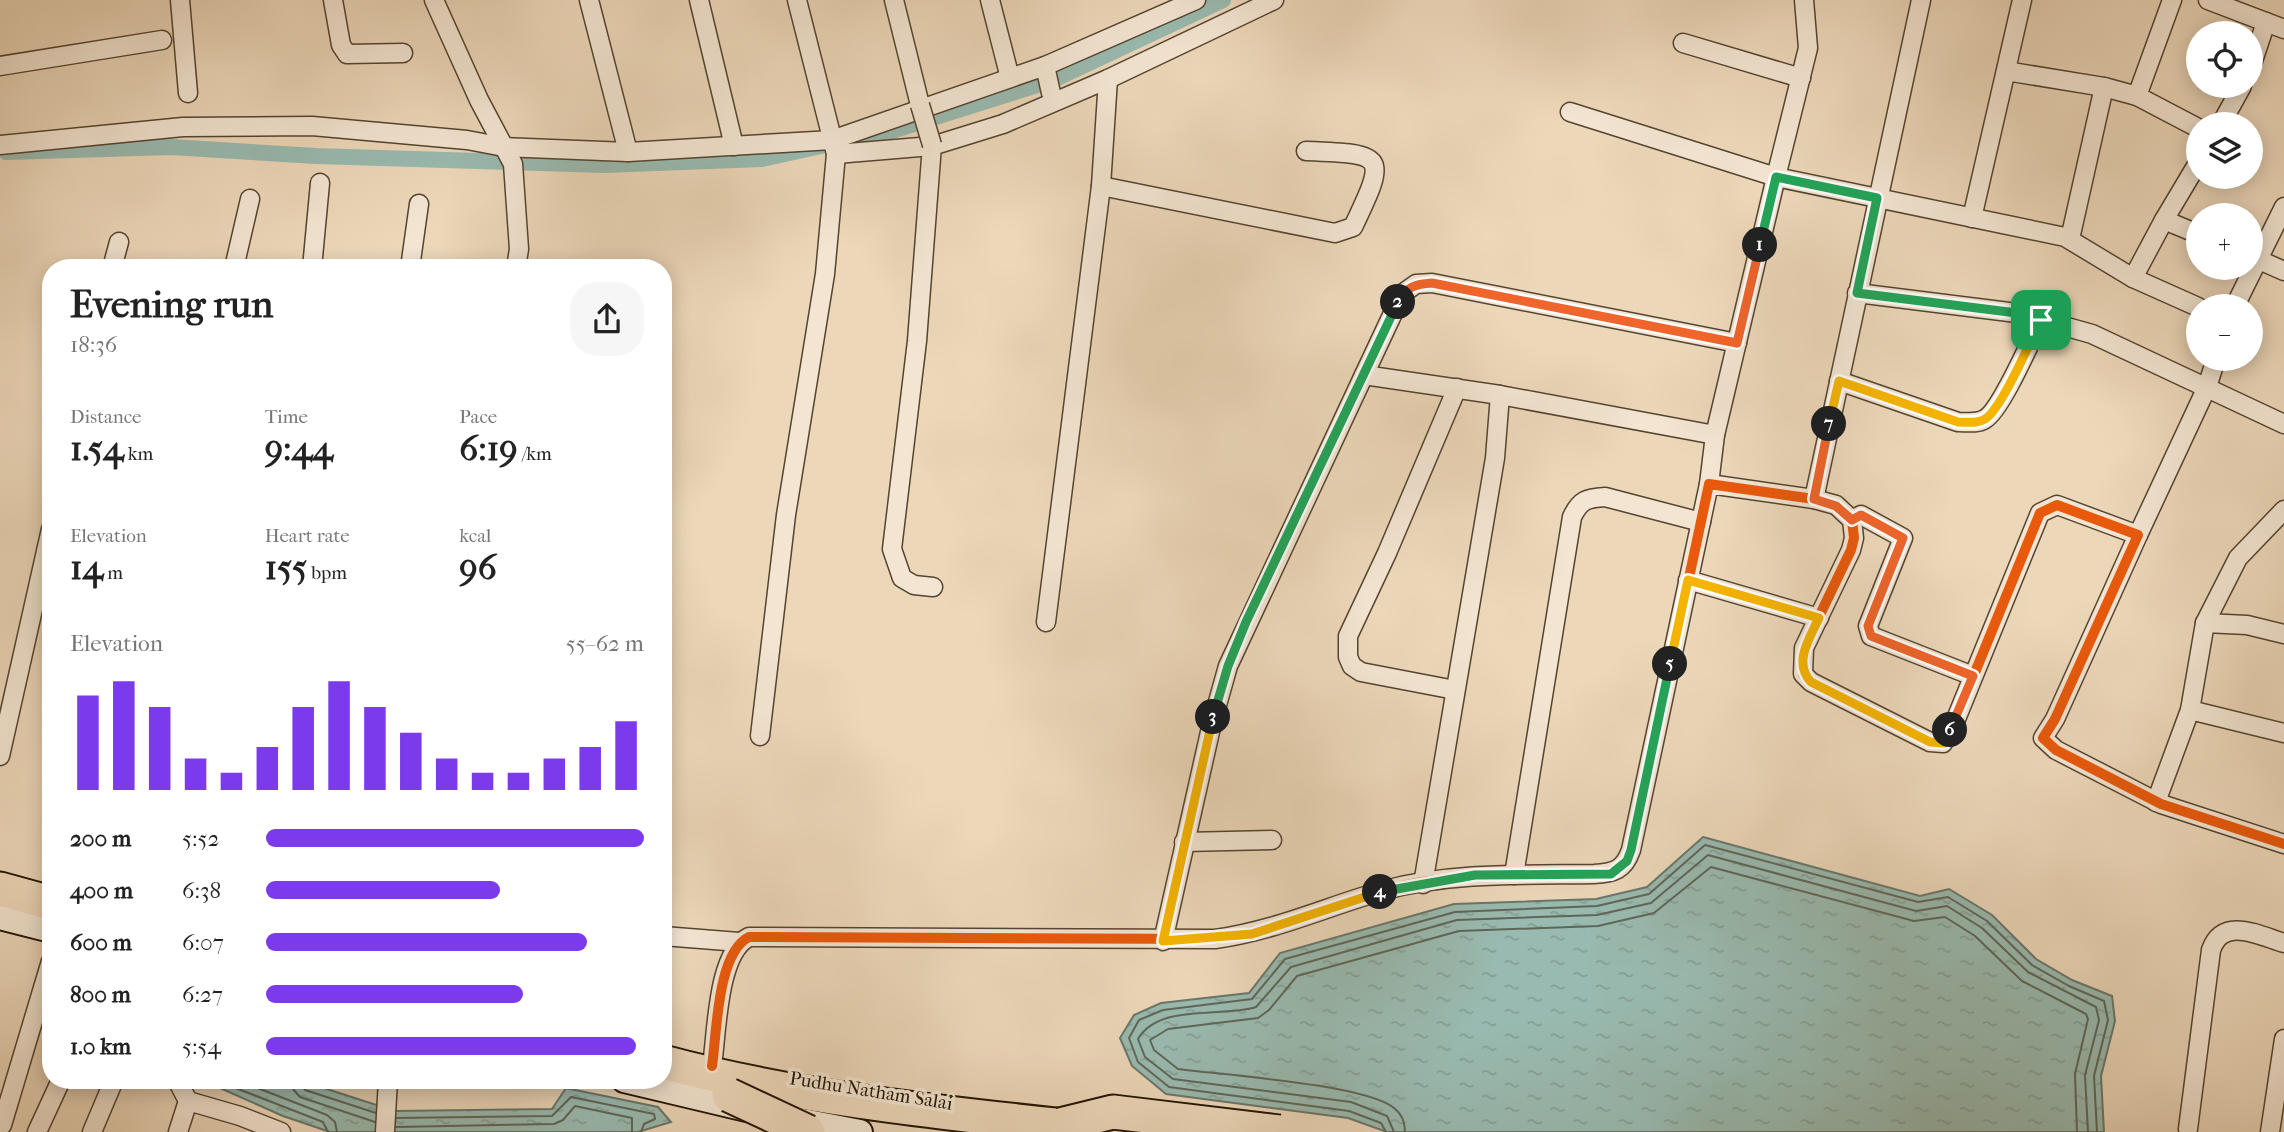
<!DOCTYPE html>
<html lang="en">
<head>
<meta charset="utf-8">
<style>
	body { margin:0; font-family:"IM FELL French Canon",serif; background:#f6f6f6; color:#222; height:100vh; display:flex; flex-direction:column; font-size:26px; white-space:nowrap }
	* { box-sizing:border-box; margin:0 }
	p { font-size:23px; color:#767676 }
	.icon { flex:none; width:38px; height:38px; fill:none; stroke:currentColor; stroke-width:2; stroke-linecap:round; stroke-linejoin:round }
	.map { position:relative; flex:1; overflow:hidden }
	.details { position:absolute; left:42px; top:259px; width:630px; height:830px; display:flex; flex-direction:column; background:#fff; border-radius:28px; box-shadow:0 4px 18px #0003 }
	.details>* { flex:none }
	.controls { position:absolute; left:2186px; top:21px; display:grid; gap:14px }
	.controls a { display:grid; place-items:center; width:77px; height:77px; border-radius:50%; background:#fff; box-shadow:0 4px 18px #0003; font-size:35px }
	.pin { position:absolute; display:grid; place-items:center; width:60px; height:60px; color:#fff; margin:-30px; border-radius:14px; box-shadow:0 4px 10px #0006 }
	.km { position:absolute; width:35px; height:35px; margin:-18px; border-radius:50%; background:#222; color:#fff; font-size:19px; line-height:35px; text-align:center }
	.round { display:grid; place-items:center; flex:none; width:74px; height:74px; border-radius:28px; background:#f6f6f6 }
	.summary { display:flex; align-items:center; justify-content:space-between; height:119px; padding:0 28px }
	h1 { font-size:38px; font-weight:700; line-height:52px }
	.figures { display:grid; grid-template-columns:repeat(3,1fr); gap:10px; height:119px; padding:7px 28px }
	.figures div { display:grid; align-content:center }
	.figures b { font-size:35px; font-weight:700 }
	.figures small { font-size:19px; font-weight:400 }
	.figures p { font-size:19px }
	.chart { height:196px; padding:14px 28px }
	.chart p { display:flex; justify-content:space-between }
	.chart svg { width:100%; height:126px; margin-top:7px; stroke:#7c3aed; stroke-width:6 }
	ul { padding:0 28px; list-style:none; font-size:23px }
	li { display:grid; grid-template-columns:112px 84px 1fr; align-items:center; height:52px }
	li i { height:18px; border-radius:9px; background:#7c3aed }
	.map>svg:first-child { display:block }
	.water { fill:url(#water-ripples); stroke:#69776a; stroke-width:2 }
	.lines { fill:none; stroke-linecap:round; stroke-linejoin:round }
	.shore { stroke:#5e6659; stroke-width:2 }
	.canal { stroke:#99bab0; stroke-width:16 }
	.street-casing { stroke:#544430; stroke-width:21 }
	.secondary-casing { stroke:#221302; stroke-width:28 }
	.highway-casing { stroke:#221302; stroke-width:37 }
	.street { stroke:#f3e5d2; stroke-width:18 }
	.secondary { stroke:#f3e5d2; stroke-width:24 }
	.highway { stroke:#ecd7b9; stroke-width:33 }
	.street-bridge-casing { stroke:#544430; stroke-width:21; stroke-linecap:butt }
	.highway-bridge-casing { stroke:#221302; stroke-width:37; stroke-linecap:butt }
	.street-bridge { stroke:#f3e5d2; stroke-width:18 }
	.highway-bridge { stroke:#ecd7b9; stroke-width:33 }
	.cycleway-casing { stroke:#f3e5d2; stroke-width:15 }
	.cycleway { stroke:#e8590c; stroke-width:10 }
	.split-1-casing { stroke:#fff; stroke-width:14 }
	.split-2-casing { stroke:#fff; stroke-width:14 }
	.split-3-casing { stroke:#fff; stroke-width:14 }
	.split-4-casing { stroke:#fff; stroke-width:14 }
	.split-5-casing { stroke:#fff; stroke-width:14 }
	.split-6-casing { stroke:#fff; stroke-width:14 }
	.split-7-casing { stroke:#fff; stroke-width:14 }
	.split-8-casing { stroke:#fff; stroke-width:14 }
	.split-1 { stroke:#22a559; stroke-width:9 }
	.split-2 { stroke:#f0652b; stroke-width:9 }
	.split-3 { stroke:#22a559; stroke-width:9 }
	.split-4 { stroke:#f5b400; stroke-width:9 }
	.split-5 { stroke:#22a559; stroke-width:9 }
	.split-6 { stroke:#f5b400; stroke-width:9 }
	.split-7 { stroke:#f0652b; stroke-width:9 }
	.split-8 { stroke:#f5b400; stroke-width:9 }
	.labels { text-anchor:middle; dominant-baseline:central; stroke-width:7; stroke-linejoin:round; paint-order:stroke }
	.street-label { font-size:19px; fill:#221302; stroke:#f3e5d2 }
</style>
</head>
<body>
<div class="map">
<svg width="2284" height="1132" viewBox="0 0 2284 1132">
	<defs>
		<pattern id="water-ripples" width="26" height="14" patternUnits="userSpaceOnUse" patternTransform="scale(1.75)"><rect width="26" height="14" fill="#99bab0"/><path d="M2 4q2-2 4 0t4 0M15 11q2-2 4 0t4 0" fill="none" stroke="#849f96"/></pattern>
	</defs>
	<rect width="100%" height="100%" fill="#ecd7b9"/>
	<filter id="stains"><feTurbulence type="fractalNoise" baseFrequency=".00286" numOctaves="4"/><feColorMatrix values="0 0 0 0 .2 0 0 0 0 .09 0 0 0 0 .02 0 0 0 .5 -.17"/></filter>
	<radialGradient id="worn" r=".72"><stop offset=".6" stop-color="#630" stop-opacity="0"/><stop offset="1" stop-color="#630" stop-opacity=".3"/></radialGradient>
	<g class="water">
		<path d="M1703 837 1920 896 1949 889 1992 915 2036 959 2072 980 2112 996 2115 1021 2101 1076 2104 1132H1387L1348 1118 1166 1094 1132 1066 1120 1038 1134 1015 1161 1003 1249 993 1280 953 1454 904 1596 899 1647 887Z"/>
		<path d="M202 1080H299L395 1111 552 1109 566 1088 658 1107 671 1122 638 1132H330L283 1116Z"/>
	</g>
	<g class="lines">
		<g class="shore">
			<path d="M215 1080 323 1122 328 1132"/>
			<path d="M237 1080 327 1115 335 1122 337 1132"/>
			<path d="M291 1080 293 1089 300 1097 375 1122"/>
			<path d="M300 1080 305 1090 376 1113"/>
			<path d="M396 1118 552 1116 571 1097 654 1114 655 1119 644 1124 641 1132"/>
			<path d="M396 1127 554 1124 563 1120 575 1106 632 1118V1132"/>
			<path d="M1386 1132 1381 1123 1349 1111 1169 1087 1138 1062 1129 1038 1139 1020 1163 1010 1252 999 1285 959 1455 912 1597 906 1649 894 1705 845 1918 902 1948 897 1987 921 2032 965 2069 986 2104 1001 2108 1020 2094 1076 2097 1132"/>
			<path d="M1394 1132 1387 1116 1351 1102 1173 1079 1145 1057 1138 1039C1159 1003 1221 1018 1256 1007L1291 967 1457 920 1597 915 1651 903 1708 855 1916 911 1947 906 1982 928 2028 972 2096 1007 2099 1020 2085 1075 2088 1132"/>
			<path d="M1405 1132C1405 1123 1402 1114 1394 1108 1364 1084 1222 1075 1178 1069L1154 1050 1150 1040 1168 1029 1258 1018 1269 1010 1297 976 1459 931 1598 926 1654 913 1711 867 1914 921 1945 917 1975 936 2022 981 2086 1014 2088 1019 2075 1074 2077 1132"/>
		</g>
		<g class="canal">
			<path d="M853 139 888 132 1053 80 1223 0"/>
			<path d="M6 152 171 147 316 156 604 165 762 159 821 146"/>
		</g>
		<defs>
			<g id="street">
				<path d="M180 0 188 93"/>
				<path d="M333 0 341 45 347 54 403 53"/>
				<path d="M434 0 479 100 513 164 519 249 516 268"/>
				<path d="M589 0 628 152"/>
				<path d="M699 0 734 146"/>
				<path d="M894 0 920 105"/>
				<path d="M990 0 1010 78"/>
				<path d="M2208 0 2284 29"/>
				<path d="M1683 43 1801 78"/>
				<path d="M0 66 162 40"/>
				<path d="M1045 66 1051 93"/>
				<path d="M2250 70 2266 22"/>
				<path d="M2006 71 2104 87"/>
				<path d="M2137 96 2198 128"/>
				<path d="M1570 112 1776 177 1808 48 1804 0"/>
				<path d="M2221 124 2242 86"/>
				<path d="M0 145 183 127 312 126 467 140 504 147 628 152 832 140 1045 66 1196 0"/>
				<path d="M932 145 917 341 892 549 902 578 914 585 933 587"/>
				<path d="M836 154 932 146 1003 124 1108 79 1274 0"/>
				<path d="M2198 163 2164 220 2198 234"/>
				<path d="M1101 186 1335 233 1353 227C1388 154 1386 154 1306 151"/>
				<path d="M1972 218 2022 0"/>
				<path d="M2070 239 2104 87 2137 96 2172 0"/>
				<path d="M2250 256 2284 271"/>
				<path d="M112 268 119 242"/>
				<path d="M234 268 250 199"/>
				<path d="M312 268 320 183"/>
				<path d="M410 268 419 204"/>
				<path d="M2133 278 2164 220"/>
				<path d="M1857 293 2017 313 2092 334 2284 424"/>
				<path d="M2235 306 2284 207"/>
				<path d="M1364 375 1402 294 1416 284 1432 283 1737 343"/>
				<path d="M1839 381 1958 422C1967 422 1977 424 1985 419 2001 410 2031 340 2041 320"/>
				<path d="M1715 435 1776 177 2065 237 2133 278 2198 307"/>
				<path d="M1814 499 1921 0"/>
				<path d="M1852 520 1861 515 1903 538 1868 626 1871 636 1973 676"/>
				<path d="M2138 535 2207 387 2216 359"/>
				<path d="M1688 580 1819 618"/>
				<path d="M1046 622 1101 186 1108 79"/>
				<path d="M2205 623 2238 558 2284 510"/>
				<path d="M1455 690 1361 672 1352 666 1348 657V636L1387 553 1457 388"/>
				<path d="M2190 710 2284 733"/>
				<path d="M760 736 786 515 825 274 836 154 797 0"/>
				<path d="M0 756 51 529"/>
				<path d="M2156 802 2190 710 2205 623 2247 625 2284 634"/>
				<path d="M1184 842 1272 840"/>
				<path d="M1514 875 1572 517C1580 500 1587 498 1605 497L1701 522"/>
				<path d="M1423 884 1495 458 1500 395"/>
				<path d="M663 936 739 942"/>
				<path d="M1163 941 1212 723 1228 666 1364 375 1500 395 1715 435 1709 484"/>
				<path d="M712 1066C717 1032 717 953 749 937L1215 939C1275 931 1328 906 1385 890 1453 872 1525 875 1594 874 1614 873 1624 870 1631 850L1709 484 1814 499 1836 505 1852 520 1854 538 1851 550 1804 648 1803 674 1811 682 1930 742 1943 743 1956 719 2040 513 2057 505 2138 535 2055 719 2043 738 2056 750 2161 804 2284 844"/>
				<path d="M177 1080 188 1101 240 1116 281 1132"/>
				<path d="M2 1125 51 961"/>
				<path d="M2188 1129 2211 950C2223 916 2258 935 2284 943"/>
				<path d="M37 1132 61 1080"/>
				<path d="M92 1132 114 1080"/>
				<path d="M178 1132 188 1101"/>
				<path d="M385 1132 388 1080"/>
				<path d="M2270 1132 2284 1039"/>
			</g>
			<g id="secondary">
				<path d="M0 917 51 930"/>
				<path d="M624 1080 746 1109"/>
				<path d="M792 1119 860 1132"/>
			</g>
			<g id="highway">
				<path d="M0 889 51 903"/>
				<path d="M663 1062C812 1102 967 1115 1119 1132"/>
			</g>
		</defs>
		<use href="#street" class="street-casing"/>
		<use href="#secondary" class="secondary-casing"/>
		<use href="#highway" class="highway-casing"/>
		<use href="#street" class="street"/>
		<use href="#secondary" class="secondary"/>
		<use href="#highway" class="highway"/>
		<defs>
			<path id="street-bridge" d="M920 105 932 145"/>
			<g id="highway-bridge">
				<path d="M729 1095 808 1132"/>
				<path d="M1060 1125 1113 1112 1279 1132"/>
			</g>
		</defs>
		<use href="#street-bridge" class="street-bridge-casing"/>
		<use href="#highway-bridge" class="highway-bridge-casing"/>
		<use href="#street-bridge" class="street-bridge"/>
		<use href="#highway-bridge" class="highway-bridge"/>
		<defs>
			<path id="cycleway" d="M712 1066C717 1032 717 953 749 937L1215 939C1275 931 1328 906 1385 890 1453 872 1525 875 1594 874 1614 873 1624 870 1631 850L1709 484 1814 499 1836 505 1852 520 1854 538 1851 550 1804 648 1803 674 1811 682 1930 742 1943 743 1956 719 2040 513 2057 505 2138 535 2055 719 2043 738 2056 750 2161 804 2284 844"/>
		</defs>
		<use href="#cycleway" class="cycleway-casing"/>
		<use href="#cycleway" class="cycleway"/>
	</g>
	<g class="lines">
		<defs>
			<path id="split-1" d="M1760 245 1776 177 1877 198 1857 293 2017 313 2041 320"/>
			<path id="split-2" d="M1398 302C1405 287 1416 284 1432 283L1737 343 1760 245"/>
			<path id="split-3" d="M1213 717 1228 666 1246 622 1398 302"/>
			<path id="split-4" d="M1213 717 1163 941 1252 934 1380 892"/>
			<path id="split-5" d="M1380 892 1475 875 1611 874 1627 861 1631 850 1670 664"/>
			<path id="split-6" d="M1670 664 1688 580 1819 618C1809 639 1793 663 1811 682L1930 742 1944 743 1950 730"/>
			<path id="split-7" d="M1829 424 1814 499 1836 506 1852 520 1861 515 1903 538 1868 626 1871 636 1973 676 1950 730"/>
			<path id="split-8" d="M1829 424 1839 381 1958 422C1967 422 1977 424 1985 419 2001 410 2031 340 2041 320"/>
		</defs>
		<use href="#split-1" class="split-1-casing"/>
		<use href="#split-2" class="split-2-casing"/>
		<use href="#split-3" class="split-3-casing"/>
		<use href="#split-4" class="split-4-casing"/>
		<use href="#split-5" class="split-5-casing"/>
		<use href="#split-6" class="split-6-casing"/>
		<use href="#split-7" class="split-7-casing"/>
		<use href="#split-8" class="split-8-casing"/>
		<use href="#split-1" class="split-1"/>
		<use href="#split-2" class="split-2"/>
		<use href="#split-3" class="split-3"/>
		<use href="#split-4" class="split-4"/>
		<use href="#split-5" class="split-5"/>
		<use href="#split-6" class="split-6"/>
		<use href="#split-7" class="split-7"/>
		<use href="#split-8" class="split-8"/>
	</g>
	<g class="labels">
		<g class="street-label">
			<text transform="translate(871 1091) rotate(9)">Pudhu Natham Salai</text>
		</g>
	</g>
	<rect width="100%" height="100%" filter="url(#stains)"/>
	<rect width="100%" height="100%" fill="url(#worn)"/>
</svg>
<div class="controls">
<a><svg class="icon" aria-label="locate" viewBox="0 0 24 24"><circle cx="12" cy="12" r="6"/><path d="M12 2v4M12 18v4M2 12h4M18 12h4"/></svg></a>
<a><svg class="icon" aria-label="layers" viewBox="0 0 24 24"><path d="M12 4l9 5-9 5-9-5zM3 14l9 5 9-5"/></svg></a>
<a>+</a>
<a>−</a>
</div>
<div class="pin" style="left:2041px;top:320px;background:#1e9e55"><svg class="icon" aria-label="arrive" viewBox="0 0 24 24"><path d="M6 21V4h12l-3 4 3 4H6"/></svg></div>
<b class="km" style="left:1760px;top:245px">1</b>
<b class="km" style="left:1398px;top:302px">2</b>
<b class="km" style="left:1213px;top:717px">3</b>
<b class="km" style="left:1380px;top:892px">4</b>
<b class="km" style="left:1670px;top:664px">5</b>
<b class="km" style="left:1950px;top:730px">6</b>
<b class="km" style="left:1829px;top:424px">7</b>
<section class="details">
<div class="summary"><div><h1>Evening run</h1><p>18:36</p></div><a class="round"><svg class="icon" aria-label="share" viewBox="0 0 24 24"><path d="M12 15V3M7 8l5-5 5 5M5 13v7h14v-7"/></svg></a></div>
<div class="figures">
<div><p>Distance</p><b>1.54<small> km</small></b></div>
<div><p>Time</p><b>9:44</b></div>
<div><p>Pace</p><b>6:19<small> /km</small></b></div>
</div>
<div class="figures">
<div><p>Elevation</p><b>14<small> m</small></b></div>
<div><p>Heart rate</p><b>155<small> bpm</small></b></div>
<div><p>kcal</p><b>96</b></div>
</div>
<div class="chart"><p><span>Elevation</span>55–62 m</p>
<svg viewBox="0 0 160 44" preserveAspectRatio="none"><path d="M5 44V11M15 44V6M25 44V15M35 44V33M45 44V38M55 44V29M65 44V15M75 44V6M85 44V15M95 44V24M105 44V33M115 44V38M125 44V38M135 44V33M145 44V29M155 44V20"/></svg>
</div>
<ul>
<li><b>200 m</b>5:52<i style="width:100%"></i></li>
<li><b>400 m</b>6:38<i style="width:62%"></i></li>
<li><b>600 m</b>6:07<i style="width:85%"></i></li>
<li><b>800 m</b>6:27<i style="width:68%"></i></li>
<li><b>1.0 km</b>5:54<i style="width:98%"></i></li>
</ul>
</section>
</div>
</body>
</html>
